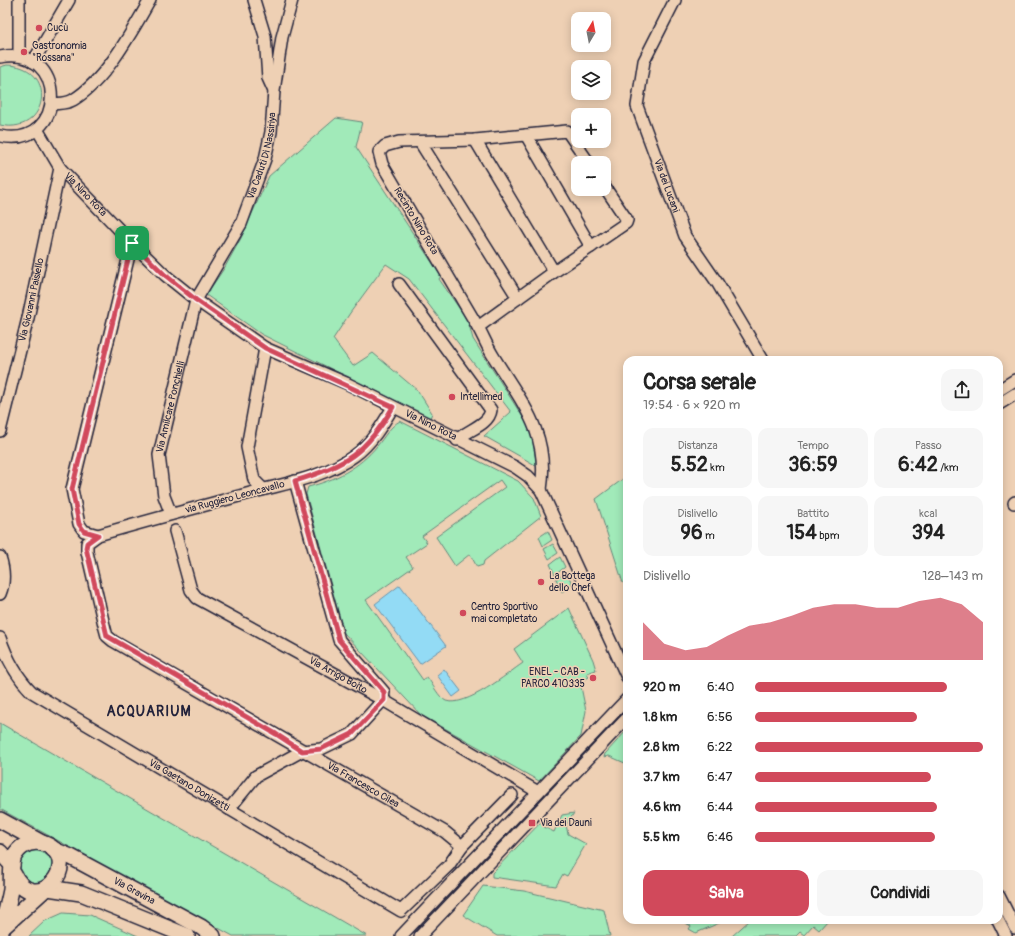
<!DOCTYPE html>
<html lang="it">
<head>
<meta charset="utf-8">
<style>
	body { margin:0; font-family:Pangolin,sans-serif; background:#f6f6f6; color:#222; height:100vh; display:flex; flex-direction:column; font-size:15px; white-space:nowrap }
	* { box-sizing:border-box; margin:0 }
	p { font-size:13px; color:#767676 }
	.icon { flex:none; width:22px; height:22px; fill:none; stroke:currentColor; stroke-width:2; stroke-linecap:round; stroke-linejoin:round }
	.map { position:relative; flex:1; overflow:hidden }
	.panel { position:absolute; left:623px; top:356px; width:380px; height:568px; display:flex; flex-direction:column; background:#fff; border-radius:12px; box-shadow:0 2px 10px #0003 }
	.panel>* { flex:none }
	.needle { width:26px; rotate:10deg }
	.buttons { position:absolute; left:571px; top:12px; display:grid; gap:8px }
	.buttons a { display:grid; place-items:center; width:40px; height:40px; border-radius:8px; background:#fff; box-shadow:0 2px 10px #0003; font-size:20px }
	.pin { position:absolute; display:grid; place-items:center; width:34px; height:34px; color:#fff; margin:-17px; border-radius:8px; box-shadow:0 2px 6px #0006 }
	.round { display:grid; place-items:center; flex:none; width:42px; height:42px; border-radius:12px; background:#f6f6f6 }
	.headline { display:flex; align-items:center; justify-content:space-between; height:68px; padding:0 20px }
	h1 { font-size:22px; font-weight:800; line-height:30px }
	.metrics { display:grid; grid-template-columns:repeat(3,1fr); gap:6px; height:68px; padding:4px 20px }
	.metrics div { display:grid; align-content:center; border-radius:10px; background:#f6f6f6; text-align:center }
	.metrics b { font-size:20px; font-weight:800 }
	.metrics small { font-size:11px; font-weight:400 }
	.metrics p { font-size:11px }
	.chart { height:112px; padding:8px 20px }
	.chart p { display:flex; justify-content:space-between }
	.chart svg { width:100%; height:72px; margin-top:4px; fill:#d1495b; opacity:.7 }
	.cta { display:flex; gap:8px; margin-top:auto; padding:8px 20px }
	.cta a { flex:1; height:46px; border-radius:12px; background:#d1495b; color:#fff; font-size:16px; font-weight:800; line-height:46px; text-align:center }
	.cta a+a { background:#f6f6f6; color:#222 }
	ul { padding:0 20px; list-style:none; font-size:13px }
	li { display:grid; grid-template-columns:64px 48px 1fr; align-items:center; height:30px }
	li i { height:10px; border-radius:5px; background:#d1495b }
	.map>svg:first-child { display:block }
	.green { fill:#a1eab9; stroke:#62867a }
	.water { fill:#93dbf5; stroke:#6691ab }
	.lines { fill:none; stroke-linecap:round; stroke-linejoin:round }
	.street-casing { stroke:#22223b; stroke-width:14 }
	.secondary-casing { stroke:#22223b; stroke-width:18 }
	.street { stroke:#eed0b4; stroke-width:11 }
	.secondary { stroke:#eed0b4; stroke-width:15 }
	.route-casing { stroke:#fff; stroke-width:8 }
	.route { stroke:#d1495b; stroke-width:5 }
	.poi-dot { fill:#d1495b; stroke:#eed0b4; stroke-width:1.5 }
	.labels { text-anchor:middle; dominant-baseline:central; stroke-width:3; stroke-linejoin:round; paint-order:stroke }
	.poi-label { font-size:10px; fill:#22223b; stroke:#eed0b4; text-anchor:start }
	.street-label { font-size:10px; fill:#22223b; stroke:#eed0b4 }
	.district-label { font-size:14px; font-weight:bold; letter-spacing:1px; fill:#22223b; stroke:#eed0b4 }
</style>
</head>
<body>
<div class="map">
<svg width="1015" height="936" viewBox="0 0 1015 936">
	<rect width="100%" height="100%" fill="#eed0b4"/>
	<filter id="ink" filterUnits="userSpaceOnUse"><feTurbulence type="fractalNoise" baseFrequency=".025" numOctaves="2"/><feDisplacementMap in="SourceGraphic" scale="8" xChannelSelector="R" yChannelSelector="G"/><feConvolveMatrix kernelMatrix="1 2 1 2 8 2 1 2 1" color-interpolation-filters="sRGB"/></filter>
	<g filter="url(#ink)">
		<g class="green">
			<path d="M7 65C59 66 49 136 0 125V67Z"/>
			<path d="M336 118 362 122 356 147 441 276 439 279 468 321 473 339 531 430 537 466 484 436 511 412 409 279 386 264 350 313 333 339 353 366 373 353 418 391 432 413 430 418 261 334 206 295 225 267 241 238 269 176Z"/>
			<path d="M400 421 518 481 534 498 541 516 484 561 483 565 477 567 470 554 455 566 436 537 505 487 500 480 422 536 427 543 406 557 413 567 366 600 423 680 427 677C432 683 439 698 446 701 466 708 508 673 523 663L514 649 569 608 593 660 596 670 587 673 589 677 580 682 586 711 581 736 539 781 421 715 344 633 306 494 308 487C335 480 359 468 377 446 384 438 390 426 400 421Z"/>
			<path d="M627 476V581L623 583 596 499Z"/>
			<path d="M548 531 552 540 543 546 539 537Z"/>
			<path d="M553 544 558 553 549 559 544 549Z"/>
			<path d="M560 557 565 567 555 575 550 564Z"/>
			<path d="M567 572 572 584 562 592 556 579Z"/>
			<path d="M0 723 367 936H233L0 809Z"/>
			<path d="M627 730V764L609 756 604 757 605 754Z"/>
			<path d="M574 813 566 825 568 834 586 844 567 876 563 874 556 886 492 877V873L543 820 547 822 544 827 554 832 562 815Z"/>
			<circle cx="36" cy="866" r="17"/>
			<path d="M483 886 524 891 604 910 610 936H497L463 915Z"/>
			<path d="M63 913 90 915 138 936H29L45 921Z"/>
			<path d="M683 920H726L696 933 689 929 691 926 682 921Z"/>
			<path d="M750 920H828L819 930 813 925 804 935 800 932 796 936H732Z"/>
		</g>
		<g class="water">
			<path d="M400 585 446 646 420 664 375 604Z"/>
			<path d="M444 669 461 691 453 697 437 675Z"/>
		</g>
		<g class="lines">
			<defs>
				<g id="street">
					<path d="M19 0V56"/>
					<path d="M254 0 265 36 268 78 273 89"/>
					<path id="s1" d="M675 0 644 61 637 106 685 236 718 284 763 360"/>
					<path d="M0 57C68 43 69 150 0 136"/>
					<path d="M33 62 69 0"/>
					<path d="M52 104C59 103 66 104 73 100 106 80 131 33 150 0"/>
					<path id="s2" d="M37 129 60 168 132 243 165 275 196 300 265 348 346 383 515 467 528 476 541 490 627 677"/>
					<path d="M526 135 591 247"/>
					<path d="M475 140 554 272"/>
					<path d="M420 142 518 298"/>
					<path d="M399 284 491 410C489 425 467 430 457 440"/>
					<path d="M478 327 554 272 626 223 627 220 604 186"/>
					<path d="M999 390 1015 380"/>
					<path d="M999 404 1015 394"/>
					<path id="s3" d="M393 407C383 424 371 444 354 456 325 477 287 483 254 492 202 506 150 520 98 535L87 543V552L104 625 107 636 113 641 445 832 462 846"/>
					<path id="s4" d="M0 431 28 318 60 168"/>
					<path d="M263 489 254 480 247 447 265 348"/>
					<path d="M541 490C550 431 520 401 492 354 487 346 483 336 478 327L382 164 379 152 385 146 399 142 475 140 567 131 589 163"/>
					<path d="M1014 503 1015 502"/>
					<path id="s5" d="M171 514 164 496 159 455 196 300 241 224 265 159 271 132 274 91 282 37 292 0"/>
					<path id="s6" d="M175 531 191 590 197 598 383 700 538 792"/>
					<path d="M98 535 84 531 79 524 72 489 132 243"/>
					<path d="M0 557C4 569 5 582 0 594"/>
					<path id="s7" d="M0 638C7 659 16 676 32 692L401 911 449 865 462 846 512 795"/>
					<path d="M229 809 256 776 302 751 321 749 352 734 383 700 384 692 339 640 295 481"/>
					<path d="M999 896 1015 928"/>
					<path d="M998 920 1006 936"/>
					<path d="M401 936 627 699"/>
					<path d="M420 936 627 718"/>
				</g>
				<g id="secondary">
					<path d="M0 820 42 843"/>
					<path id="s8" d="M54 850 71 857 201 927 213 936"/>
					<path d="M0 852 12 865"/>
					<path d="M48 888 81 893 187 936"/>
					<path d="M2 928 44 890"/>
					<path d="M0 935C4 920 8 905 11 890 12 879 10 866 14 856 16 853 19 849 22 847 29 842 37 841 45 844 85 860 36 921 13 873"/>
				</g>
			</defs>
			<use href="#street" class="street-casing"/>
			<use href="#secondary" class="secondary-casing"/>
			<use href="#street" class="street"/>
			<use href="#secondary" class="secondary"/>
		</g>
	</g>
	<g class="lines" filter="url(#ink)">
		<defs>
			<path id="route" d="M132 243 165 275 196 300 265 348 393 407C367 452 345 466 295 481L339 640 384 692V700L352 734 321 749 302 751 276 734 107 636 86 548 87 543 98 535 84 531 79 524 72 489Z"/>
		</defs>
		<use href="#route" class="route-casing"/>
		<use href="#route" class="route"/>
	</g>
	<g class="poi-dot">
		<circle cx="39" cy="28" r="4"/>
		<circle cx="24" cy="52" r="4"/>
		<circle cx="452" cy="397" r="4"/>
		<circle cx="541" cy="582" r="4"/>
		<circle cx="463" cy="613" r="4"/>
		<circle cx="593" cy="678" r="4"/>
		<rect x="528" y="819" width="8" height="8" rx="2"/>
	</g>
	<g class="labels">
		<g class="poi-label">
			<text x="47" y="28">Cucù</text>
			<text x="32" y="46">Gastronomia<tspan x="32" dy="12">"Rossana"</tspan></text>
			<text x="460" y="397">Intellimed</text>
			<text x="549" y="576">La Bottega<tspan x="549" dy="12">dello Chef</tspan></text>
			<text x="471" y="607">Centro Sportivo<tspan x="471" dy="12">mai completato</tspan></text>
			<text x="585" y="672" text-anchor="end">ENEL - CAB -<tspan x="585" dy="12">PARCO 410335</tspan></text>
			<text x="540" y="823">Via dei Dauni</text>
		</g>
		<g class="street-label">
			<text stroke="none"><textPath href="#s5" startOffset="380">Via Caduti Di Nassiriya</textPath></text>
			<text stroke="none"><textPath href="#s1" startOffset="199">Via dei Lucani</textPath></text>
			<text stroke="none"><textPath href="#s2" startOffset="82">Via Nino Rota</textPath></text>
			<text transform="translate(416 221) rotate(59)">Recinto Nino Rota</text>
			<text stroke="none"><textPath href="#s4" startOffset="135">Via Giovanni Paisiello</textPath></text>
			<text stroke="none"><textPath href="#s5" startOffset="110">Via Amilcare Ponchielli</textPath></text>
			<text stroke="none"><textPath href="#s2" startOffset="502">Via Nino Rota</textPath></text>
			<text transform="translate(235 497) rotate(-15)">via Ruggiero Leoncavallo</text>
			<text stroke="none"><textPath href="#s6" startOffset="232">Via Arrigo Boito</textPath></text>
			<text stroke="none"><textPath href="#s3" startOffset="737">Via Francesco Cilea</textPath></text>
			<text stroke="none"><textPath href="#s7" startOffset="246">Via Gaetano Donizetti</textPath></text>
			<text stroke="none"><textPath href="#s8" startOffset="90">Via Gravina</textPath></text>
		</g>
		<g class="district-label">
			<text x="149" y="711">ACQUARIUM</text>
		</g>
	</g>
</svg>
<div class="buttons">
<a><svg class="needle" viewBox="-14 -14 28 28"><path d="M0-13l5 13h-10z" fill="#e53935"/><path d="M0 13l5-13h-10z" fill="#767676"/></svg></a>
<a><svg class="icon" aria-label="layers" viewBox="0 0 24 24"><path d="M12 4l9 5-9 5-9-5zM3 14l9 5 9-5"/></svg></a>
<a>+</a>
<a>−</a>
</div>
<div class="pin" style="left:132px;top:243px;background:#1e9e55"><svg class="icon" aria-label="arrive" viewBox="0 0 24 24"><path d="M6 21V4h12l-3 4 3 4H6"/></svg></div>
<section class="panel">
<div class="headline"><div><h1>Corsa serale</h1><p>19:54 · 6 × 920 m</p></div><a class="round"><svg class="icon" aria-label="share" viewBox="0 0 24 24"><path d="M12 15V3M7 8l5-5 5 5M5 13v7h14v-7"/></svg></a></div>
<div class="metrics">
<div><p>Distanza</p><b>5.52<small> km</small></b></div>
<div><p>Tempo</p><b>36:59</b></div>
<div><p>Passo</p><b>6:42<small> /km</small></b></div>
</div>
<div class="metrics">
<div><p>Dislivello</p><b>96<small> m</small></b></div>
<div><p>Battito</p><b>154<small> bpm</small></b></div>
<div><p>kcal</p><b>394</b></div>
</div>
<div class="chart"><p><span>Dislivello</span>128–143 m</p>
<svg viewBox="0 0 160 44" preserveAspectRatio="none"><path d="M0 44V21L10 34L20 38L30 36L40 29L50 23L60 21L70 17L80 12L90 10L100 10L110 12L120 12L130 8L140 6L150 10L160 21V44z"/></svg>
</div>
<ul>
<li><b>920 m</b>6:40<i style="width:84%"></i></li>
<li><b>1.8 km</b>6:56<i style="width:71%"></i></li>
<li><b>2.8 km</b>6:22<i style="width:100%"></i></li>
<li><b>3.7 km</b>6:47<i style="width:77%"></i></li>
<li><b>4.6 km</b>6:44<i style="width:80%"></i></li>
<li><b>5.5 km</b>6:46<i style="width:79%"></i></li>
</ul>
<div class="cta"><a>Salva</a><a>Condividi</a></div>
</section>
</div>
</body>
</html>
